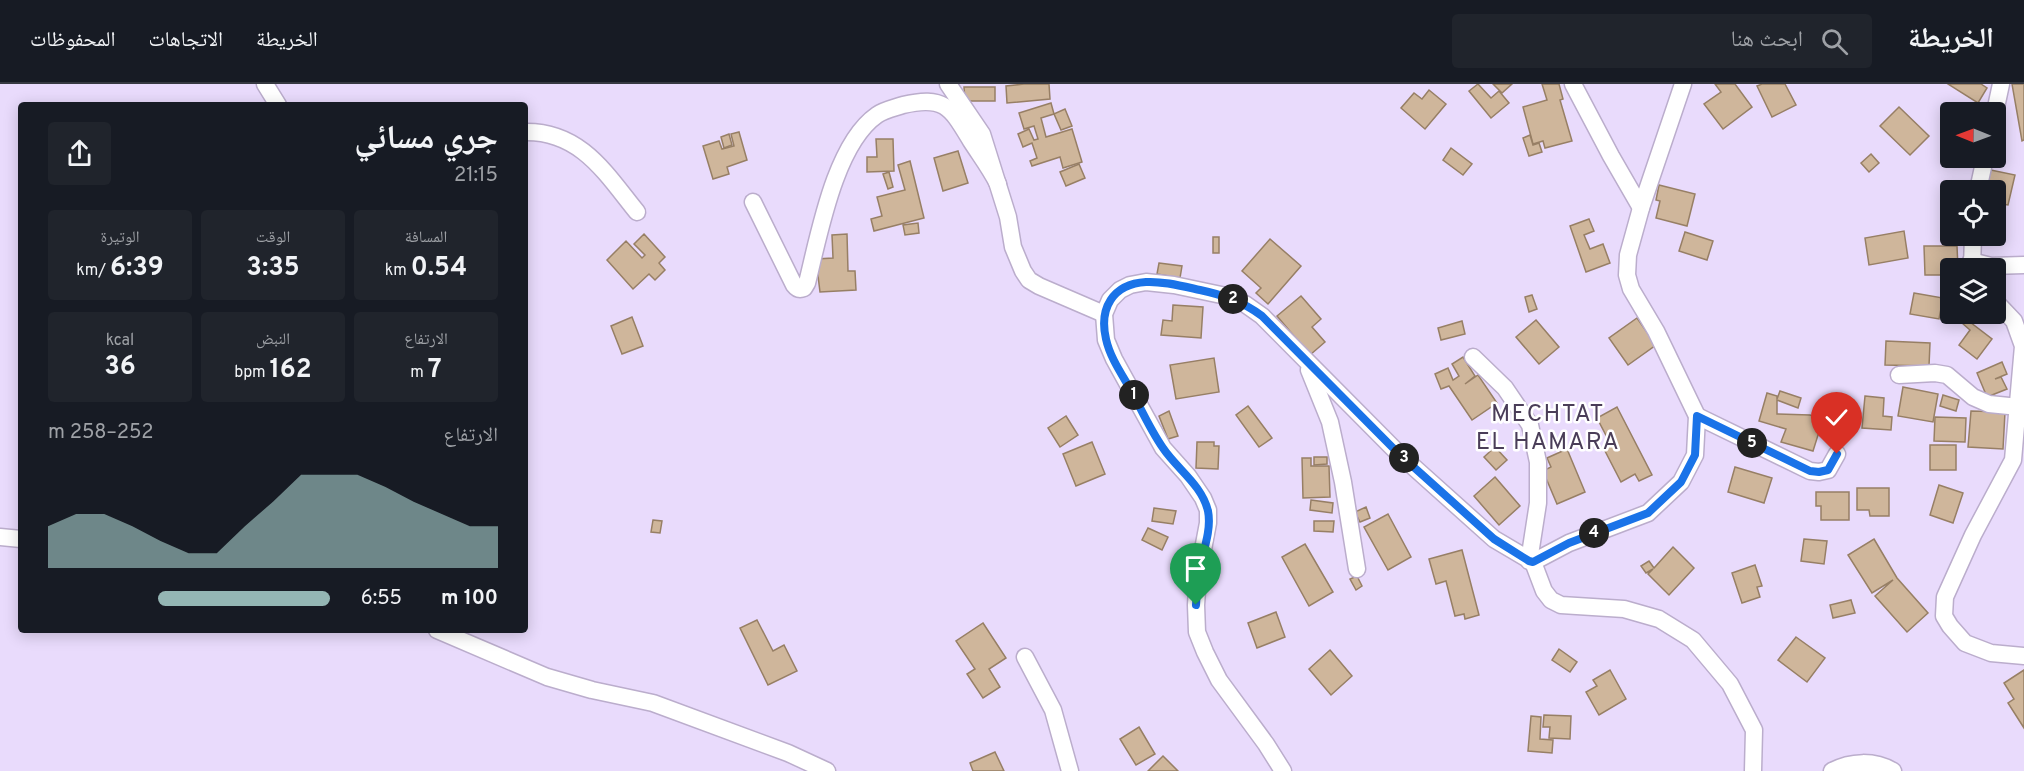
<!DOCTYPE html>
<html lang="ar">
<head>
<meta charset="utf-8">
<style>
	body { margin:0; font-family:Overpass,"Noto Naskh Arabic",sans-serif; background:#20242c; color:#f1f3f6; direction:rtl; height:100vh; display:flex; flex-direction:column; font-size:22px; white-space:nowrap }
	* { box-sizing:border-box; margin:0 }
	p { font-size:20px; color:#9ea1a6 }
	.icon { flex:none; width:33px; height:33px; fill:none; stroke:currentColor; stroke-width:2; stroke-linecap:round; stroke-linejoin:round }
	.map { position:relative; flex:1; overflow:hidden; direction:ltr }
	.sheet { position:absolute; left:18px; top:18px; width:510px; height:531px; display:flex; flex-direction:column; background:#171b24; border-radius:6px; box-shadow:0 3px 15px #0003; direction:rtl }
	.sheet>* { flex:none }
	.needle { width:39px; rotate:271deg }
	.fabs { position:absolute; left:1940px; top:18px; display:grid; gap:12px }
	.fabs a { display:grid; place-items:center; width:66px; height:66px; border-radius:6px; background:#171b24; box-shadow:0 3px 15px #0003; font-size:30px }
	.pin { position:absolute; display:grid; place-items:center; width:51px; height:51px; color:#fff; margin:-62px -26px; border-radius:50% 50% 50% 0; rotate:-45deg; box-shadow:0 0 6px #0007 }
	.pin .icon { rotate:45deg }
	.km { position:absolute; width:30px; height:30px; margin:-15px; border-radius:50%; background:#222; color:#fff; font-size:16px; line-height:30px; text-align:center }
	.round { display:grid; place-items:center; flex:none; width:63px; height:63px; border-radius:6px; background:#20242c }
	.summary { display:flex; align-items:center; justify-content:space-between; height:102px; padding:0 30px }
	h1 { font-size:33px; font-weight:700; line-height:45px }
	.metrics { display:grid; grid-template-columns:repeat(3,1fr); gap:9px; height:102px; padding:6px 30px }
	.metrics div { display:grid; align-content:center; border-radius:6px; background:#20242c; text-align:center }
	.metrics b { font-size:26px; font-weight:700 }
	.metrics small { font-size:16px; font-weight:400 }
	.metrics p { font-size:16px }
	.chart { height:168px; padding:12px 30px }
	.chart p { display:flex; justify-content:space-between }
	.chart svg { width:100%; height:108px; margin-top:6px; fill:#94b6b4; opacity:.7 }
	ul { padding:0 30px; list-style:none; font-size:20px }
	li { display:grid; grid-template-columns:96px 72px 1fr; align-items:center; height:45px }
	li i { height:15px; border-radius:8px; background:#94b6b4 }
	header { display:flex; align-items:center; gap:36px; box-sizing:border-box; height:84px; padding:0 30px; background:#171b24; border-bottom:2px solid #363941 }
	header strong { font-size:28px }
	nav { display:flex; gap:33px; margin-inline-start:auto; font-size:21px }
	.search { width:420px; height:54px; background:#20242c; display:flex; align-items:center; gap:15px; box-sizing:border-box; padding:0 21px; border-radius:6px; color:#9ea1a6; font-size:22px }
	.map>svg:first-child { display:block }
	.building { fill:#cfb69b; stroke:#977f65; stroke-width:1.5 }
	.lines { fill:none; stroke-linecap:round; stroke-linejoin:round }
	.street-casing { stroke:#bbadcc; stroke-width:19 }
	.street { stroke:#fff; stroke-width:16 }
	.route-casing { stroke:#fff; stroke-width:12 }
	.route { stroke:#1a73e8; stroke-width:8 }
	.labels { text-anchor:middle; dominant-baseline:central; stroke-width:5; stroke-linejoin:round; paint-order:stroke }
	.quarter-label { font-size:24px; letter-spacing:1.5px; fill:#4a3d58; stroke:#fff }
</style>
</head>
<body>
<header>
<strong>الخريطة</strong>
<div class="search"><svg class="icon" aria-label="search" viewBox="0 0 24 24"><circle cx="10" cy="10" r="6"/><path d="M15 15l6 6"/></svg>ابحث هنا</div>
<nav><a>الخريطة</a><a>الاتجاهات</a><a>المحفوظات</a></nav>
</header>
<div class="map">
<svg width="2024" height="687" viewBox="0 0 2024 687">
	<rect width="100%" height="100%" fill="#e9dbfc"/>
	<g class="building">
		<path d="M1024 0H1049L1050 15 1007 19 1006 2Z"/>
		<path d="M1478 0 1491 14 1499 7 1509 19 1491 34 1469 7Z"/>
		<path d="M1493 0H1512L1502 9Z"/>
		<path d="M1542 0H1559L1563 15 1560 16 1572 57 1545 64 1543 57 1533 60 1523 23 1547 16Z"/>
		<path d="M1715 0H1735L1752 23 1723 45 1704 20 1721 8Z"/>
		<path d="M1762 0H1785L1796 21 1772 33 1757 2Z"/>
		<path d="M1948 0H1981L1987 4 1978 19Z"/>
		<path d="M2012 0H2024V56L2022 57Z"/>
		<path d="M964 3H995V17H965Z"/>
		<path d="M1429 6 1446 20 1425 45 1401 24 1414 9 1422 15Z"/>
		<path d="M1051 19 1054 30 1065 25 1072 42 1061 46 1054 30 1041 34 1046 53 1072 45 1082 78 1063 84 1060 73 1032 82 1030 77 1037 74 1032 59 1023 63 1018 50 1029 45 1034 56 1038 55 1034 42 1024 45 1019 29Z"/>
		<path d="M1899 23 1929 52 1910 71 1880 42Z"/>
		<path d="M739 48 747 76 727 83 729 90 713 95 703 62 719 57 722 65 734 62 731 50Z"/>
		<path d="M729 50 732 61 724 64 721 53Z"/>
		<path d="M1530 51 1533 61 1539 59 1542 68 1529 72 1523 54Z"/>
		<path d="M876 55H893L894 87 867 88V73H877Z"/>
		<path d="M1451 64 1472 80 1463 91 1443 76Z"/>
		<path d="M958 67 968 99 943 107 934 74Z"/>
		<path d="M1871 70 1879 79 1869 88 1861 79Z"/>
		<path d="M910 77 924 134 874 147 871 135 882 132 877 113 905 106 898 81Z"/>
		<path d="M1079 80 1085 94 1066 102 1060 88Z"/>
		<path d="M1986 85 2015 91 2008 121 1995 119V106H1981Z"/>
		<path d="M889 88 893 103 888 105 883 90Z"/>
		<path d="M1659 101 1695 110 1687 142 1656 134 1660 117 1656 116Z"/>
		<path d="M1589 135 1594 147 1584 151 1590 165 1603 160 1610 179 1586 188 1570 142Z"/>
		<path d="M918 139 919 149 905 151 903 141Z"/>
		<path d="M1904 147 1908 174 1869 181 1865 154Z"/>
		<path d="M1685 148 1713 157 1707 176 1679 167Z"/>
		<path d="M644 150 665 173 659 179 665 186 655 196 649 190 633 205 607 176 626 157 642 174 645 171 634 160Z"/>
		<path d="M847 150 848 187H855L856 206 820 208 816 175 833 174 832 151Z"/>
		<rect x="1213" y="153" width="6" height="16"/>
		<path d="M1270 155 1301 182 1268 220 1256 209 1261 204 1242 187Z"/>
		<path d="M1924 162H1957L1958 184H1950V191H1925Z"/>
		<path d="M1159 179 1182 182 1180 194 1157 190Z"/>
		<path d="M1914 209 1943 214 1939 235 1910 230Z"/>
		<path d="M1532 211 1537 225 1529 228 1525 213Z"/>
		<path d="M1301 212 1321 235 1312 243 1325 258 1310 271 1277 232Z"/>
		<path d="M1173 221 1203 223 1201 254 1161 251 1163 236 1172 237Z"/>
		<path d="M632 233 643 262 622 270 611 242Z"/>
		<path d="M1637 234 1656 261 1628 281 1609 254Z"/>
		<path d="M1966 235 1992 255 1977 275 1959 261 1970 246 1962 239Z"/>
		<path d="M1536 236 1559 263 1539 280 1516 253Z"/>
		<path d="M1462 237 1465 250 1441 256 1438 244Z"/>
		<path d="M1886 257 1930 259 1929 282 1885 281Z"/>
		<path d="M1463 273 1475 292 1465 300 1478 291 1497 319 1472 336 1449 302 1441 305 1435 290 1448 284 1453 296 1459 292 1452 280Z"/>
		<path d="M1214 274 1219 308 1176 315 1170 281Z"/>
		<path d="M2002 278 2007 290 1995 295 2001 293 2007 305 1987 313 1977 289Z"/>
		<path d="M1903 303 1938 310 1933 338 1898 332Z"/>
		<path d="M1780 307 1801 314 1798 324 1777 316V330L1810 331 1819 334V348L1813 367 1781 358 1786 345 1759 337 1767 309 1777 312V315Z"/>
		<path d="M1943 311 1959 316 1956 327 1940 322Z"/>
		<path d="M1865 312 1884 314 1883 332 1892 333 1891 346 1862 344Z"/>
		<path d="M1248 322 1272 354 1259 363 1236 331Z"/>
		<path d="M1617 323 1652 391 1639 397 1635 390 1621 398 1604 365 1611 361 1597 334Z"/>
		<path d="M1169 327 1178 352 1168 355 1159 332Z"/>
		<path d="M1971 327 2005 328 2003 365 1968 363Z"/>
		<path d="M1066 332 1078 351 1060 363 1048 344Z"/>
		<path d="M1935 333 1966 334 1965 358 1934 357Z"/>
		<path d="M1092 358 1105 390 1076 402 1063 370Z"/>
		<path d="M1197 358H1214V362H1219L1218 385 1196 384Z"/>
		<rect x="1930" y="361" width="26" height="25"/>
		<path d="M1495 363 1507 376 1496 386 1484 373Z"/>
		<path d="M1567 365 1585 408 1557 420 1543 387 1551 383 1547 374Z"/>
		<path d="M1314 373H1327V380L1314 381Z"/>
		<path d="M1302 374H1311V382H1329L1330 413 1303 414Z"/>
		<path d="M1735 383 1772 394 1764 419 1728 408Z"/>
		<path d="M1495 393 1520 422 1499 441 1474 412Z"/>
		<path d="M1939 401 1963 409 1953 439 1930 431Z"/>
		<path d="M1857 404H1889V432H1870L1869 426H1857Z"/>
		<path d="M1816 408H1849V436H1821V422H1816Z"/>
		<path d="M1311 416 1333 419 1332 429 1310 426Z"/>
		<path d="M1366 423 1370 434 1360 438 1355 428Z"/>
		<path d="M1154 424 1176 427 1173 440 1152 437Z"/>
		<path d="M1388 430 1411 473 1388 486 1364 443Z"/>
		<path d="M653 436 662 437 660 449 651 448Z"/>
		<path d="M1314 437H1334L1333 448 1314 447Z"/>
		<path d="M1148 444 1168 453 1162 466 1142 456Z"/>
		<path d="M1804 455 1827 457 1824 480 1801 477Z"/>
		<path d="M1874 455 1897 494 1928 529 1907 548 1875 512 1893 496 1872 509 1848 471Z"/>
		<path d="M1305 460 1333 508 1309 522 1282 473Z"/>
		<path d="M1673 463 1694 484 1669 511 1648 490 1653 485 1646 489 1641 482 1649 477 1654 484Z"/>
		<path d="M1462 466 1479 531 1465 535 1464 530 1455 532 1446 497 1436 500 1429 475Z"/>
		<path d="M1755 481 1762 502 1757 503 1760 513 1742 519 1732 489Z"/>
		<path d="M1357 492 1362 502 1356 506 1350 495Z"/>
		<path d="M1851 516 1855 529 1833 534 1830 521Z"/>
		<path d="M1276 528 1285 553 1257 564 1248 539Z"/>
		<path d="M757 536 773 567 784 561 797 587 768 601 740 544Z"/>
		<path d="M983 539 1006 574 989 585 1000 603 983 614 967 590 975 585 956 557Z"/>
		<path d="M1796 553 1825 574 1807 598 1778 576Z"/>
		<path d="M1559 565 1577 578 1570 588 1552 576Z"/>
		<path d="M1330 566 1352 592 1331 611 1309 585Z"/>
		<path d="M1610 586 1626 615 1599 631 1586 608 1597 602 1593 596Z"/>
		<path d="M2024 586V644L2008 619 2014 615 2004 599Z"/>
		<path d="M1544 631 1571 632 1570 655 1549 654 1550 643H1543Z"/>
		<path d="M1531 632 1541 633 1540 655 1553 656 1552 669 1528 667Z"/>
		<path d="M1139 643 1155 670 1136 681 1120 655Z"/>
		<path d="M995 668 1004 687H973L970 679Z"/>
		<path d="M1163 672 1178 687H1148Z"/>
	</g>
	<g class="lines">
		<defs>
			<g id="street">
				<path d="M265 0 278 21"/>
				<path d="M948 0 982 50 1008 133 1013 163 1023 187 1029 196 1039 202 1104 230"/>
				<path d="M1573 0 1611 72 1641 124"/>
				<path d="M1995 28 2001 0"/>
				<path d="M525 48C581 47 606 90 637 128"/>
				<path d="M1978 106 1985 74"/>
				<path d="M753 118 794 201C797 205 799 206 804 204L807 199C819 151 835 60 877 31 884 26 894 24 903 21 945 11 951 24 971 57 980 71 990 84 998 100"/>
				<path d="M1971 177 1991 182 2024 181"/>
				<path d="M1972 184 1973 152"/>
				<path d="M1995 217 2014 237 2023 262 2013 376 1973 451 1945 513 1944 532 1950 542 1965 559 1991 569 2024 572"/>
				<path d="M1473 273 1505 304 1530 341 1538 378V419L1529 477"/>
				<path d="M1309 286 1330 338 1343 398 1357 485"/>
				<path d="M1899 291 1935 289 1947 291 1973 313 1989 320 2019 323"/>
				<path d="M1697 332 1810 387 1819 388 1828 386 1837 370"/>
				<path d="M0 453 21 455"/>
				<path d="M1533 478 1544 507 1551 516 1561 521 1624 525 1659 535 1693 556 1730 600 1754 646 1753 687"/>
				<path d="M437 546 547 593 592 606 653 619 788 669 827 687"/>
				<path d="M1025 573 1053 626 1070 687"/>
				<path d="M1283 687 1266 660 1219 596 1205 568 1197 548 1196 521 1198 492 1208 439V426L1203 414 1188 392 1163 364 1114 275 1106 256 1104 230 1110 216 1120 206 1130 201 1146 198 1174 201 1226 212 1245 220 1262 232 1398 369 1494 455 1533 478 1569 459 1648 429 1681 398 1695 371 1697 332 1656 247 1631 205 1627 191 1628 171 1641 124 1683 0"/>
				<path d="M1832 687C1851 677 1874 676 1893 687"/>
			</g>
		</defs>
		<use href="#street" class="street-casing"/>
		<use href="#street" class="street"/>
	</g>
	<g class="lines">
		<defs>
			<path id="route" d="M1196 521C1197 511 1196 500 1198 490 1202 470 1212 447 1208 427 1202 401 1177 385 1163 364 1151 347 1142 327 1132 308 1123 292 1110 274 1106 255 1099 225 1112 200 1146 198 1163 197 1182 202 1200 206 1223 211 1242 217 1262 232L1398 369 1494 455 1529 477 1533 478 1569 459 1648 429 1681 398 1695 371 1697 332 1810 387 1819 388 1828 386 1837 370"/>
		</defs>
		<use href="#route" class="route-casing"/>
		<use href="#route" class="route"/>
	</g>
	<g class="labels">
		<g class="quarter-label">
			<text x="1548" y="331">MECHTAT<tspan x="1548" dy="28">EL HAMARA</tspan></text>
		</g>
	</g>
</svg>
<div class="fabs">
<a><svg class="needle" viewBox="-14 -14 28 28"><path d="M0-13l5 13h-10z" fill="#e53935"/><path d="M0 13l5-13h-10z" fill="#9ea1a6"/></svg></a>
<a><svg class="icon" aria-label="locate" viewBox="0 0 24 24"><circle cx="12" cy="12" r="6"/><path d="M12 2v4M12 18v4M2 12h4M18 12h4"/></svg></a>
<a><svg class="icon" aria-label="layers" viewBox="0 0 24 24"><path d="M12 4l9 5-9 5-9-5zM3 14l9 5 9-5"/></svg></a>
</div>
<div class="pin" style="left:1196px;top:521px;background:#1e9e55"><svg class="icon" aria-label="arrive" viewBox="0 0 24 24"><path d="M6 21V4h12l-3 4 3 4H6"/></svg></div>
<div class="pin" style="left:1837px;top:370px;background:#d93025"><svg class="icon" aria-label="check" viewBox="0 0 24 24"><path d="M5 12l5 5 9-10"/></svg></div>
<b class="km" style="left:1134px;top:311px">1</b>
<b class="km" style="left:1233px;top:215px">2</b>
<b class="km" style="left:1404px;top:374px">3</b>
<b class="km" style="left:1594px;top:449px">4</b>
<b class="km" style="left:1752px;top:359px">5</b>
<section class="sheet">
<div class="summary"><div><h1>جري مسائي</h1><p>21:15</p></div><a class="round"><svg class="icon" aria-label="share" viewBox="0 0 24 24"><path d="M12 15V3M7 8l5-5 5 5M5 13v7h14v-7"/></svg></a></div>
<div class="metrics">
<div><p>المسافة</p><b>0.54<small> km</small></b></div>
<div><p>الوقت</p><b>3:35</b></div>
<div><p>الوتيرة</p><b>6:39<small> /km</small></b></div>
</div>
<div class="metrics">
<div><p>الارتفاع</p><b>7<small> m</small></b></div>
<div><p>النبض</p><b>162<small> bpm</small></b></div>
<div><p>kcal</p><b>36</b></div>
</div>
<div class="chart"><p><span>الارتفاع</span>252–258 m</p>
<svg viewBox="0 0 160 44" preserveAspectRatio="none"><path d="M0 44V27L10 22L20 22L30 27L40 33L50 38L60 38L70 27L80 17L90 6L100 6L110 6L120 11L130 17L140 22L150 27L160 27V44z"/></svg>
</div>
<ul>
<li><b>100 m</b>6:55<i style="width:61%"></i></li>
</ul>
</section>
</div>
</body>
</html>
